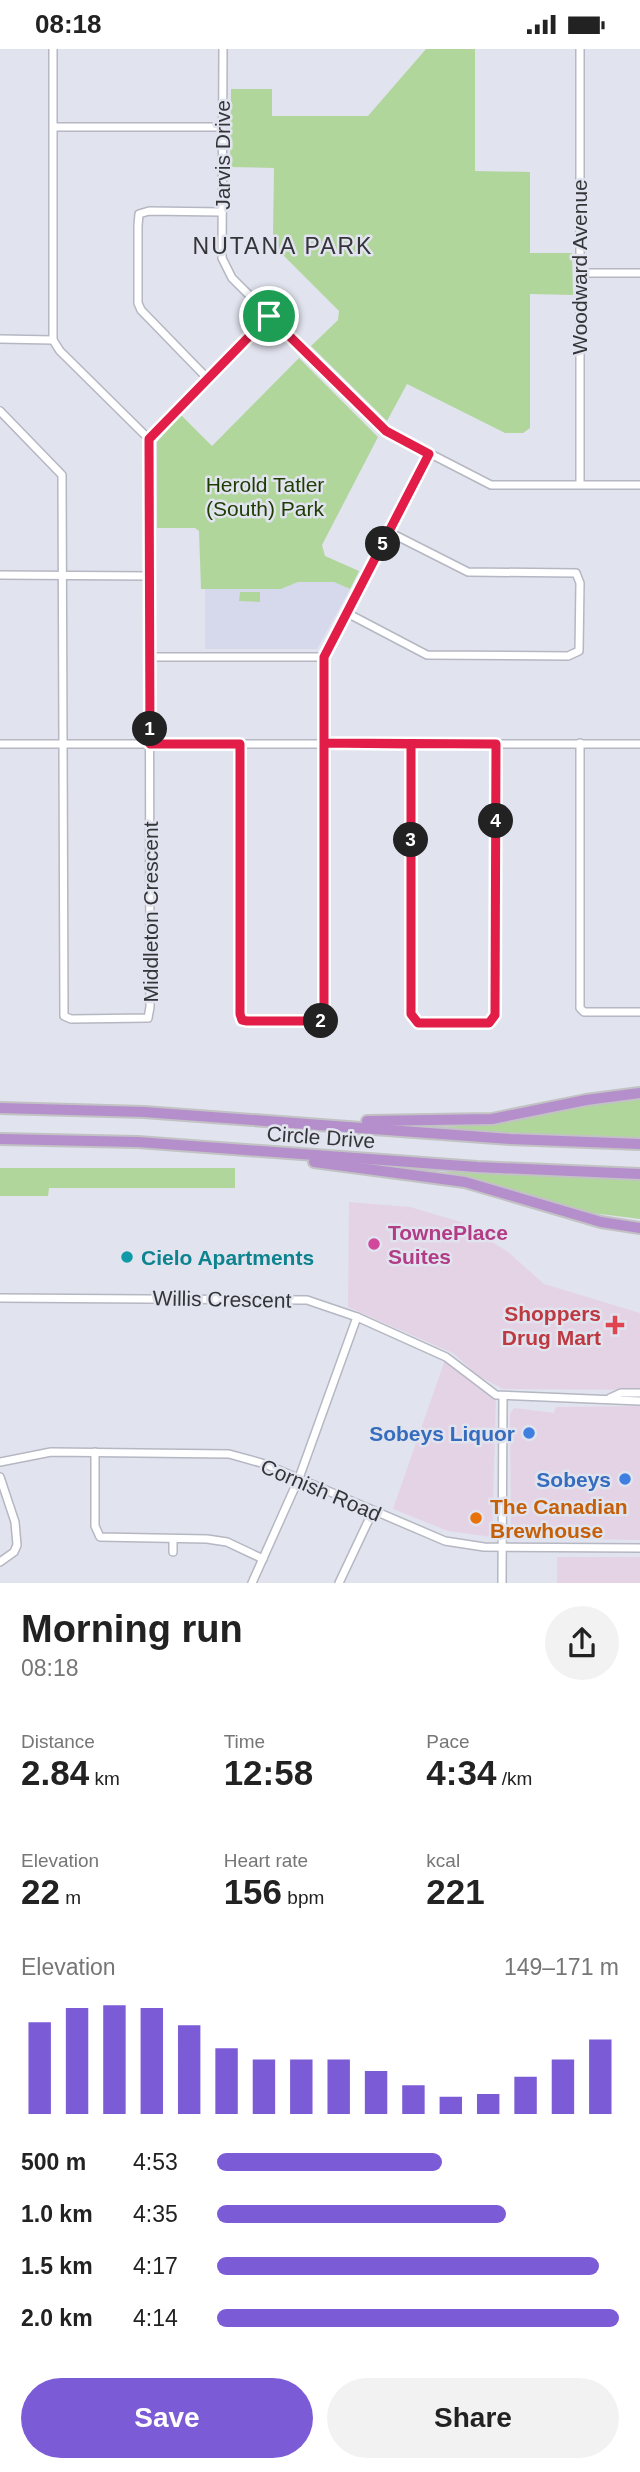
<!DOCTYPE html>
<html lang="en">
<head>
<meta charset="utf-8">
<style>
	body { margin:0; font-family:Helvetica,sans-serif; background:#f2f2f2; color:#222; height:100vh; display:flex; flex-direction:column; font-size:26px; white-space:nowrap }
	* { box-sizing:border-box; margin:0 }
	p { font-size:23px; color:#767676 }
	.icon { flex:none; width:38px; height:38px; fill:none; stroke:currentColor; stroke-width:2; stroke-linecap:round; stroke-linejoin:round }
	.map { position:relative; height:1534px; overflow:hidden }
	.details { display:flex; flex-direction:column; background:#fff; flex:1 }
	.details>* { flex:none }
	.pin { position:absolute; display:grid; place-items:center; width:60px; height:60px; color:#fff; margin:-30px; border:4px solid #fff; border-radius:50%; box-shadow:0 2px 7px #0007 }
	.km { position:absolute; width:35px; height:35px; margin:-18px; border-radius:50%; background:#222; color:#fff; font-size:19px; line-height:35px; text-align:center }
	.round { display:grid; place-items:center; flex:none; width:74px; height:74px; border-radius:37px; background:#f2f2f2 }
	.head { display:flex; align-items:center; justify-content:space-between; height:119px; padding:0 21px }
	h1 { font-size:38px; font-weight:800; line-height:52px }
	.metrics { display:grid; grid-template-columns:repeat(3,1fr); gap:10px; height:119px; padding:7px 21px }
	.metrics div { display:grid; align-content:center }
	.metrics b { font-size:35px; font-weight:800 }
	.metrics small { font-size:19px; font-weight:400 }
	.metrics p { font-size:19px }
	.chart { height:196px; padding:14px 21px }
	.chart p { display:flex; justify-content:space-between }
	.chart svg { width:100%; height:126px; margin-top:7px; stroke:#7c5cd6; stroke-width:6 }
	.action { display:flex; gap:14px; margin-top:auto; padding:14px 21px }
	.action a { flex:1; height:80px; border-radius:42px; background:#7c5cd6; color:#fff; font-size:28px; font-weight:800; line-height:80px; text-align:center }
	.action a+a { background:#f2f2f2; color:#222 }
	ul { padding:0 21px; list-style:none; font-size:23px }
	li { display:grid; grid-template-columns:112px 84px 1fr; align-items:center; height:52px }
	li i { height:18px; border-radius:9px; background:#7c5cd6 }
	.status { display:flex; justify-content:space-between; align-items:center; height:49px; padding:0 35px; background:#fff; direction:ltr }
	.status svg { height:19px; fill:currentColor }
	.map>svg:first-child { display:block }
	.commercial { fill:#e4d3e5 }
	.built { fill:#d6d9eb }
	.green { fill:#b1d69c }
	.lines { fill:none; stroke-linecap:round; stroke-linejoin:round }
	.minor-casing { stroke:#b5b7c2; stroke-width:10 }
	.highway-casing { stroke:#c2c2c4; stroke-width:14 }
	.minor { stroke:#fff; stroke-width:7 }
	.highway { stroke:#b48fcc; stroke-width:10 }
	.route-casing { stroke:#fff; stroke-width:14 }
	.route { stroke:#e11d48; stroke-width:9 }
	.hotel-dot { fill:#d1479c; stroke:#e1e3ee; stroke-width:2.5 }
	.culture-dot { fill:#0f9aa8; stroke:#e1e3ee; stroke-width:2.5 }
	.health-dot { fill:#e0444e; stroke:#e1e3ee; stroke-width:2.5 }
	.shop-dot { fill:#3f7fe0; stroke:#e1e3ee; stroke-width:2.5 }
	.food-dot { fill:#e8710a; stroke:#e1e3ee; stroke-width:2.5 }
	.labels { text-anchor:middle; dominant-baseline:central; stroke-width:5; stroke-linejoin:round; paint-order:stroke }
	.street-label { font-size:21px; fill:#343539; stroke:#e1e3ee }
	.park-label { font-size:21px; fill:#1d3c02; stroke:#e1e3ee }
	.hotel-label { font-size:21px; font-weight:bold; fill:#b23c85; stroke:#e1e3ee; text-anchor:start }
	.culture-label { font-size:21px; font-weight:bold; fill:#0d838f; stroke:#e1e3ee; text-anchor:start }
	.health-label { font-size:21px; font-weight:bold; fill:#be3a42; stroke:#e1e3ee; text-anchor:end }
	.shop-label { font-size:21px; font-weight:bold; fill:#366cbe; stroke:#e1e3ee; text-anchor:end }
	.food-label { font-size:21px; font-weight:bold; fill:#c56008; stroke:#e1e3ee; text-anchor:start }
	.neighbourhood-label { font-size:23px; letter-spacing:2px; fill:#343539; stroke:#e1e3ee }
</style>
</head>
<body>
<div class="status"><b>08:18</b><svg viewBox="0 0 49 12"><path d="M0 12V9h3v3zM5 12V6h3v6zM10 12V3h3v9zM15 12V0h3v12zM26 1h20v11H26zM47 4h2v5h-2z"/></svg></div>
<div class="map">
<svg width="640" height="1534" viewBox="0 0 640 1534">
	<rect width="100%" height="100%" fill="#e1e3ee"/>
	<g class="commercial">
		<path d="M349 1153 410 1158 461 1173 508 1203 544 1235 640 1264V1341L503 1340 477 1326 453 1304 348 1258Z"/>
		<path d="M446 1308 496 1346 492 1488 448 1482 393 1460Z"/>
		<path d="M640 1357V1491L515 1489 511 1480 510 1365 514 1359 554 1364 556 1358Z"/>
		<rect x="557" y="1508" width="83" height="26"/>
	</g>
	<path class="built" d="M298 533H334L350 540 317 600H205V540H281Z"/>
	<g class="green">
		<path d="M426 0H475V122L530 123V204H572L573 246 530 245V379L523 384H505L407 335 387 372 311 297 338 271 339 262 276 199 273 186 274 119 230 118 231 40H272V67H368Z"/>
		<path d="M299 309 378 388 322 496 325 507 359 522 350 540 334 533H298L281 540H201L199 482 195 479H157V393L181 366 212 397Z"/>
		<path d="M240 543H260V553L239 552Z"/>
		<path d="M640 1047V1091L432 1079 510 1073 588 1055Z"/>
		<path d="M0 1119H235V1139H49L48 1147H0Z"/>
		<path d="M456 1122 640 1131V1170L592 1164 476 1130 443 1124Z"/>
	</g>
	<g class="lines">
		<defs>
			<g id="minor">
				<path d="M53 0V291L60 302 149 390"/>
				<path d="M223 0 222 209 232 229 386 382 491 436H640"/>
				<path d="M54 78H222"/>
				<path d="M580 224H640"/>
				<path d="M0 290 53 291"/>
				<path d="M207 329 141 261 138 254V177L139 165 149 162 222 163"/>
				<path d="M0 362 62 426 64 967 71 970 148 969 150 958 149 390 269 267"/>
				<path d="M580 435V0"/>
				<path d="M0 526 149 527"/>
				<path d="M347 564 427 606 568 607 579 602 580 534 576 524 468 523 389 483"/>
				<path d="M150 608H324"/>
				<path d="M580 694V959L584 963H640"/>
				<path d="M0 695H640"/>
				<path d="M240 695V965L242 971 247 972H322L324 966V608L429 405"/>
				<path d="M411 695V965L418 974H489L495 966 496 695"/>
				<path d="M0 1249 307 1251 357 1268 446 1308 496 1346 640 1352"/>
				<path d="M610 1349 621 1344H640"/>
				<path d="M95 1403V1477L100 1488 207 1490 227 1493 263 1510"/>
				<path d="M0 1413 51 1403 229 1405 265 1415 445 1492 484 1498 640 1499"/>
				<path d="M0 1428 15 1473 17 1496 14 1503 0 1513"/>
				<path d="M173 1503V1490"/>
				<path d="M252 1534 299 1429 357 1268"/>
				<path d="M339 1534 373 1462"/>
				<path d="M502 1534 503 1348"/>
			</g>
			<g id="highway">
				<path d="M0 1059 144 1063 510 1090 640 1095"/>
				<path d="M367 1072 492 1070 586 1051 640 1044"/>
				<path d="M0 1090 138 1093 477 1118 640 1125"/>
				<path d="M314 1113 465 1133 601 1173 640 1179"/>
			</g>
		</defs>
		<use href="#minor" class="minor-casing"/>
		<use href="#highway" class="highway-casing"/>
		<use href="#minor" class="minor"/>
		<use href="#highway" class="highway"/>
	</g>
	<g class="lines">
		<defs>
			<path id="route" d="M269 267 149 390 150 695H240V965L242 971 247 972H322L324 966V694L411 695V965L418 974H489L495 966 496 695 324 694V608L429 405 386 382 269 267"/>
		</defs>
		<use href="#route" class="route-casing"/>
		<use href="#route" class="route"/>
	</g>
	<circle class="hotel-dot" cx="374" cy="1195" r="7"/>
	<circle class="culture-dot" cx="127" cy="1208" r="7"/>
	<path class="health-dot" d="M611.5 1265.5h7v7h7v7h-7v7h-7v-7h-7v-7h7z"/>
	<g class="shop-dot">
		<circle cx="529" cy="1384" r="7"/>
		<circle cx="625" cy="1430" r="7"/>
	</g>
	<circle class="food-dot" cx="476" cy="1469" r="7"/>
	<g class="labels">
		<g class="street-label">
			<text transform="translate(222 106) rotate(-90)">Jarvis Drive</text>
			<text transform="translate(579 218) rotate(-90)">Woodward Avenue</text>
			<text transform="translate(150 863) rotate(-90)">Middleton Crescent</text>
			<text transform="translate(321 1088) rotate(4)">Circle Drive</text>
			<text transform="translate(222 1250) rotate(1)">Willis Crescent</text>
			<text transform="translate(321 1441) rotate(23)">Cornish Road</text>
		</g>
		<g class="park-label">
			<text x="265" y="435">Herold Tatler<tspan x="265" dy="24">(South) Park</tspan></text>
		</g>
		<g class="hotel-label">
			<text x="388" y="1183">TownePlace<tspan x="388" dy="24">Suites</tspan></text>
		</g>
		<g class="culture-label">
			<text x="141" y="1208">Cielo Apartments</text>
		</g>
		<g class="health-label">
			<text x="601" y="1264">Shoppers<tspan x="601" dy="24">Drug Mart</tspan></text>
		</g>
		<g class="shop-label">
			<text x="515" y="1384">Sobeys Liquor</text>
			<text x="611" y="1430">Sobeys</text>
		</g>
		<g class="food-label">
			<text x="490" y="1457">The Canadian<tspan x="490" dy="24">Brewhouse</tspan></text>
		</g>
		<g class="neighbourhood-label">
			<text x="283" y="197">NUTANA PARK</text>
		</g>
	</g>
</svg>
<div class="pin" style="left:269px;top:267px;background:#1e9e55"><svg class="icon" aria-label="arrive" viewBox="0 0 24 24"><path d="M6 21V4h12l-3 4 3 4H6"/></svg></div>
<b class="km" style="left:150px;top:680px">1</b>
<b class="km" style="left:321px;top:972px">2</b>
<b class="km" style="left:411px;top:791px">3</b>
<b class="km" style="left:496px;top:772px">4</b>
<b class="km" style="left:383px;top:495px">5</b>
</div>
<section class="details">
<div class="head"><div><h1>Morning run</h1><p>08:18</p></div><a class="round"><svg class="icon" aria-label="share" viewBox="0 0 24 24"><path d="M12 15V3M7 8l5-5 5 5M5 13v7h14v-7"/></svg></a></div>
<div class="metrics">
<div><p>Distance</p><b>2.84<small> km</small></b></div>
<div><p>Time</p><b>12:58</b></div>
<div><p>Pace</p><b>4:34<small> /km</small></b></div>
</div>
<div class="metrics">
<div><p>Elevation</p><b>22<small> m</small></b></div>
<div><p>Heart rate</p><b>156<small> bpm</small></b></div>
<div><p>kcal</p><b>221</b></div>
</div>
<div class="chart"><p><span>Elevation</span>149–171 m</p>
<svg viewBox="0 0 160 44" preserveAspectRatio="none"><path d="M5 44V12M15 44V7M25 44V6M35 44V7M45 44V13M55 44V21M65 44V25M75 44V25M85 44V25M95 44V29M105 44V34M115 44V38M125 44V37M135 44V31M145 44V25M155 44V18"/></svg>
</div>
<ul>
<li><b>500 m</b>4:53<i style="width:56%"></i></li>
<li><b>1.0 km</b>4:35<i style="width:72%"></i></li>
<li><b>1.5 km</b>4:17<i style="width:95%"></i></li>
<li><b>2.0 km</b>4:14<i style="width:100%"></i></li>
</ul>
<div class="action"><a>Save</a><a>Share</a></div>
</section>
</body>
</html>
